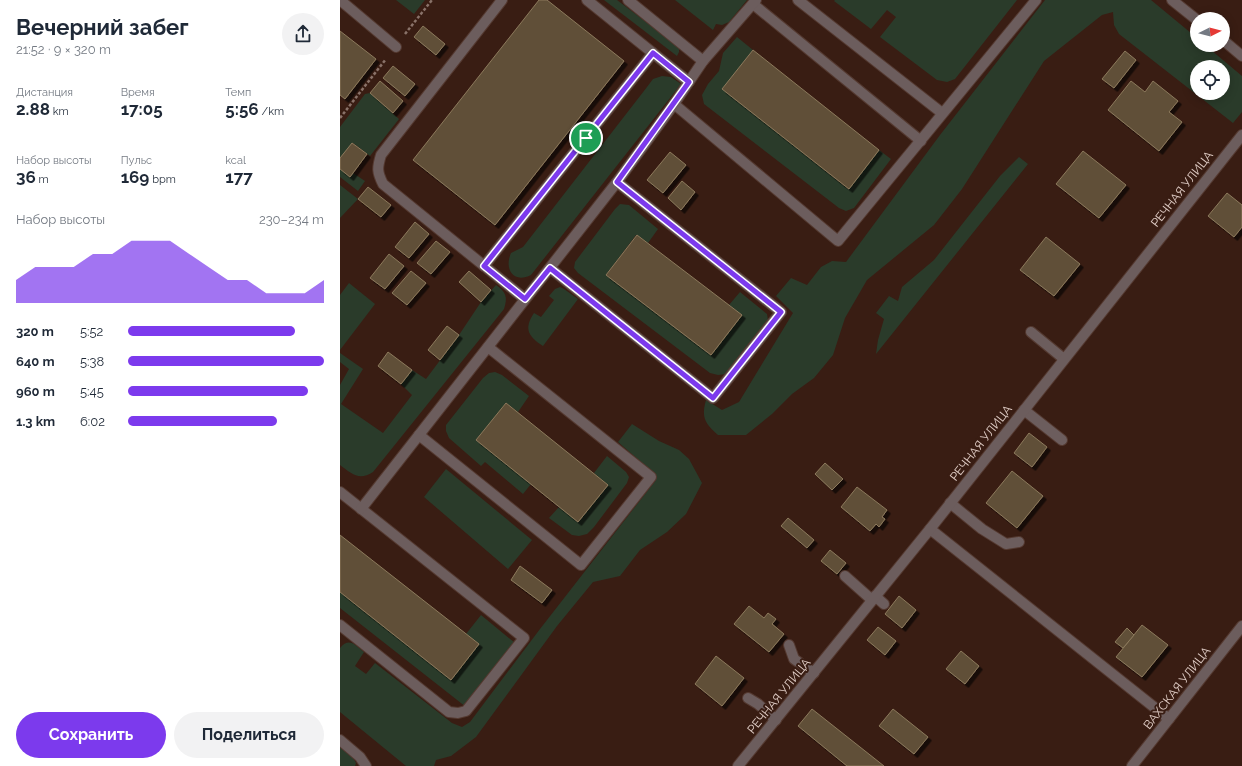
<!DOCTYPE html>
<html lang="ru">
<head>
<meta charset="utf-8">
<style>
	body { margin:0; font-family:Raleway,sans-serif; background:#f2f2f3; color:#1f2937; height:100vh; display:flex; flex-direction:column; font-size:15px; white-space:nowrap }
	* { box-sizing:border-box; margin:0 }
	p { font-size:13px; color:#747a83 }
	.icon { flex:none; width:22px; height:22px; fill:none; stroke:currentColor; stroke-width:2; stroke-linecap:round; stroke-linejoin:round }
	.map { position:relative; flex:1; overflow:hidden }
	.details { display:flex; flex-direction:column; background:#fff; width:340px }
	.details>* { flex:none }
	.needle { width:26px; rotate:84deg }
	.fabs { position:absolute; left:850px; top:12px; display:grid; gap:8px }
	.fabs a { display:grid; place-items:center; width:40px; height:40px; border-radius:50%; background:#fff; box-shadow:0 2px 10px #0003; font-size:20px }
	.pin { position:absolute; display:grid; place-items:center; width:34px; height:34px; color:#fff; margin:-17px; border:2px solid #fff; border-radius:50%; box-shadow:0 1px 4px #0007 }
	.round { display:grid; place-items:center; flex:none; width:42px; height:42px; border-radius:21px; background:#f2f2f3 }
	.head { display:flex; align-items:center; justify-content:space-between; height:68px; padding:0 16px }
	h1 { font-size:22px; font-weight:700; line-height:30px }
	.stats { display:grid; grid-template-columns:repeat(3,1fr); gap:6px; height:68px; padding:4px 16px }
	.stats div { display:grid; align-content:center }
	.stats b { font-size:17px; font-weight:700 }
	.stats small { font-size:11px; font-weight:400 }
	.stats p { font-size:11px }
	.chart { height:112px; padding:8px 16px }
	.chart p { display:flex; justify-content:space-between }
	.chart svg { width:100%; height:72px; margin-top:4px; fill:#7c3aed; opacity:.7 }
	.primary-button { display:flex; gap:8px; margin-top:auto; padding:8px 16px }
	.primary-button a { flex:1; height:46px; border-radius:24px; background:#7c3aed; color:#fff; font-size:16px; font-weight:700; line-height:46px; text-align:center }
	.primary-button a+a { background:#f2f2f3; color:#1f2937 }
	ul { padding:0 16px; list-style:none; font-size:13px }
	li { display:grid; grid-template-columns:64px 48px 1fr; align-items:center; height:30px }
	li i { height:10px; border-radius:5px; background:#7c3aed }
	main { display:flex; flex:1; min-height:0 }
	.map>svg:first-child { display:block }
	.green { fill:#2a3b2a; fill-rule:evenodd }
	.building { fill:#605038; stroke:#8c795c; filter:url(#shadow) }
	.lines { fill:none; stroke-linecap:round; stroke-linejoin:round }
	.minor-casing { stroke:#543930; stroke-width:12 }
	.path { stroke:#897269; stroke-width:2.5; stroke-dasharray:3 2; stroke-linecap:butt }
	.minor { stroke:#6c5d5d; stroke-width:10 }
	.route-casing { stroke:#fff; stroke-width:8 }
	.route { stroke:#7c3aed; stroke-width:5 }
	.labels { text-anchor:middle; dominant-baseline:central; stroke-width:4; stroke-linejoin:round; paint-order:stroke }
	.street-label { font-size:12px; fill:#e2cfc8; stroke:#391d13 }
</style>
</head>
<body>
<main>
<section class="details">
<div class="head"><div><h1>Вечерний забег</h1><p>21:52 · 9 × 320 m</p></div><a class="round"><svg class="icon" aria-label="share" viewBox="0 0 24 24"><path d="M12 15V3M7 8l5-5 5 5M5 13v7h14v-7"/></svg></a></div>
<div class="stats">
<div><p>Дистанция</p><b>2.88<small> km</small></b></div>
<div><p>Время</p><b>17:05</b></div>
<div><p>Темп</p><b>5:56<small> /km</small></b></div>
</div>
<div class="stats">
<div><p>Набор высоты</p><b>36<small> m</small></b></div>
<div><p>Пульс</p><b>169<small> bpm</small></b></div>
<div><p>kcal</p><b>177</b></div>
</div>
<div class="chart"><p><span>Набор высоты</span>230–234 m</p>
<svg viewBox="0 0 160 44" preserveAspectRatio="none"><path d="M0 44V30L10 22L20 22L30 22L40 14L50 14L60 6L70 6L80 6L90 14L100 22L110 30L120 30L130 38L140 38L150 38L160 30V44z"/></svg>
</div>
<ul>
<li><b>320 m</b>5:52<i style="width:85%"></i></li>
<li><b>640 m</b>5:38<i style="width:100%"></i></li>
<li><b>960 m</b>5:45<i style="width:92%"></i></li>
<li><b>1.3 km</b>6:02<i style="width:76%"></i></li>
</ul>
<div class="primary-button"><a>Сохранить</a><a>Поделиться</a></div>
</section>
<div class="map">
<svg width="902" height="766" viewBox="0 0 902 766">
	<defs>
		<filter id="shadow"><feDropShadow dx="3.5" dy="3.5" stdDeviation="0" flood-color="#0009"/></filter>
	</defs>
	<rect width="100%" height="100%" fill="#391d13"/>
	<g class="green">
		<path d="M56 0H85L74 14Z"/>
		<path d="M264 0H277L339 47V52L337 56Z"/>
		<path d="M335 0H407L389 22 382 25 376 24 373 30Z"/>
		<path d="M495 0H677L615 79 607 82 597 80 540 37 556 17 547 10 531 29 494 1Z"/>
		<path d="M705 0H811L857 38V45H865L902 76V112L893 123 779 34 774 25 773 12 762 15 704 61 622 189 594 225 527 280 505 318 493 355 474 378 452 394 432 414 406 435H378C365 423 361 418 366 400L382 410 399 402 453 313 436 296 451 278 467 285 481 267 492 261 506 262 600 135ZM857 67H883V93H857Z"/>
		<path d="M397 37 413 50 383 89 508 189 539 150 551 159 514 208 506 211 499 208 364 104 362 95 368 84 379 71 383 53Z"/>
		<path d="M322 76 331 77 341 84 191 275C173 284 164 269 171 253L183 247 307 87 313 79Z"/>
		<path d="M30 93 59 119 30 156 13 143 0 158V127L25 94Z"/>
		<path d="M679 157 688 164 536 354 538 340 544 319 536 313 549 296 558 301 562 287 594 260 660 176Z"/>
		<path d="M0 169 10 177 13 173 25 181 18 191 0 177Z"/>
		<path d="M0 185 18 199 0 218Z"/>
		<path d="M280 204 289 205 318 229 308 243 296 235 266 275 371 355 402 315 389 305 400 292 427 314 428 320 426 326 387 374 378 375 370 373 238 273 234 268 235 262 275 209Z"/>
		<path d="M9 283 35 304 0 350V295Z"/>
		<path d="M156 285C166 292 168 297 164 309L33 472C19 481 12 474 0 465V385L9 369 0 362V353L23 369 1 404 43 433 72 395 61 384 72 370 86 379 119 335 141 302Z"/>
		<path d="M220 287 224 289 238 299 203 346C189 337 183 329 194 313L201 317 214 300 209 296 215 289Z"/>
		<path d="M155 372 162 375 189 396 178 412 166 403 136 440 191 484 183 494 145 462 141 466 109 438 106 431V425L143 378 149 373Z"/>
		<path d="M292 424 319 441 339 450 349 459 362 483 346 514 327 532 300 550 280 576 253 582 217 626 136 737 111 756 96 760 94 766H66L0 712V648C9 637 15 645 24 652L15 666 26 674 35 663 112 723 122 727 130 722 200 629 316 480 315 474 278 442Z"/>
		<path d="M267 456 286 472 289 477 287 483 254 527 247 534 239 536 232 535 209 518 219 507 238 522 268 485 254 473Z"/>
		<path d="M106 469 192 540 168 569 84 497Z"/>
		<path d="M0 592 111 680 139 644 126 634 141 615 175 643 126 707 0 608Z"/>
		<path d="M0 746C7 751 12 755 16 763L15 766H0Z"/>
	</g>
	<g class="building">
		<path d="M199 0H207L284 61 155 225 73 160Z"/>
		<path d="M83 26 105 44 96 55 74 37Z"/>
		<path d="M0 31 36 59 5 99 0 95Z"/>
		<path d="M413 50 539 150 509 189 382 89Z"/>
		<path d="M785 51 796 60 774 88 762 79Z"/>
		<path d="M53 66 75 84 65 96 43 78Z"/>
		<path d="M40 81 63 101 53 113 30 93Z"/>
		<path d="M791 81 805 92 813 81 838 101 829 112 842 122 819 151 768 110Z"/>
		<path d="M12 143 27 154 10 177 0 169V158Z"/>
		<path d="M743 151 786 185 759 218 716 184Z"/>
		<path d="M330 152 346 165 323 193 307 180Z"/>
		<path d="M342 181 355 192 341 210 328 198Z"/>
		<path d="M28 187 51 205 41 217 18 199Z"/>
		<path d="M887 193 902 205V227L894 237 868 216Z"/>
		<path d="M75 222 89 234 69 258 55 247Z"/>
		<path d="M297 235 402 315 371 355 266 275Z"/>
		<path d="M706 237 740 264 714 296 680 270Z"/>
		<path d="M96 241 110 252 91 274 77 263Z"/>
		<path d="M49 254 64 266 45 289 30 278Z"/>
		<path d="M71 271 86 283 67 305 52 293Z"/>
		<path d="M129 271 151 290 141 302 119 282Z"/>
		<path d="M107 326 119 335 100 360 88 350Z"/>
		<path d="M48 352 72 370 61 384 38 366Z"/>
		<path d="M166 403 268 485 238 522 136 440Z"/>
		<path d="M689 433 707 447 692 467 674 453Z"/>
		<path d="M485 463 503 479 492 490 475 474Z"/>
		<path d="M672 471 703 496 677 528 646 503Z"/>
		<path d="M517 487 547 510 542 517 545 519 539 527 536 524 530 531 501 507Z"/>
		<path d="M448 518 474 540 467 548 441 526Z"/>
		<path d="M0 535 139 644 111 680 0 592Z"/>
		<path d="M490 550 506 563 497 574 481 561Z"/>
		<path d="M180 566 212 590 202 603 171 580Z"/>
		<path d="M559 596 576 610 562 628 545 614Z"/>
		<path d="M409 606 424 618 428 613 436 619 432 624 444 634 429 652 394 624Z"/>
		<path d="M802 625 828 645 802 677 776 657Z"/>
		<path d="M538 627 556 641 545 655 527 640Z"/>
		<path d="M787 628 794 635 783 648 775 642Z"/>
		<path d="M621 651 639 666 625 684 606 669Z"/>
		<path d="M376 656 404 678 382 706 355 684Z"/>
		<path d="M472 709 544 766H507L458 726Z"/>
		<path d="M553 709 588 737 574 754 539 726Z"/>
	</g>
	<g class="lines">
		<defs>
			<g id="minor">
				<path d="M0 0 56 47"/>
				<path d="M162 0 41 155C37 168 37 172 43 184L185 299"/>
				<path d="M247 0 349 82"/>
				<path d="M288 0 363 61"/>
				<path d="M458 0 602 113"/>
				<path d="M832 0 857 20"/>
				<path d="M413 4 581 141"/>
				<path d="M883 40 902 56"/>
				<path d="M334 104 498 241 696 0"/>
				<path d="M144 266 313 53"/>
				<path d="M210 268 373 398 441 312 277 182"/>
				<path d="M691 332 724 359"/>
				<path d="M684 410 722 440"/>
				<path d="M79 435 241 565 311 477 148 347"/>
				<path d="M0 492 184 638 126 711 118 713 109 712 0 625"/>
				<path d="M610 503 642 529 666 544 679 542"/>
				<path d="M21 509 277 182 334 104 363 61 416 0"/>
				<path d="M590 529 829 719"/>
				<path d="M505 576 532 600"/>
				<path d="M535 596 544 604"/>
				<path d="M449 645 454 659 474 673"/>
				<path d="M408 698 418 704 436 720"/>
				<path d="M0 740 20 757 26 766"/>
				<path d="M398 766 590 529 902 135"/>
				<path d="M792 766 902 626"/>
			</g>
		</defs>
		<use href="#minor" class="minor-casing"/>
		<g class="path">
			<path d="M65 34 92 0"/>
			<path d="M0 118 46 59"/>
		</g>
		<use href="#minor" class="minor"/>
	</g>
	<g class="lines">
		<defs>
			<path id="route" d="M313 53 349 82 277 182 441 312 373 398 210 268 185 299 144 266Z"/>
		</defs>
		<use href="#route" class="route-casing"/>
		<use href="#route" class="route"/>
	</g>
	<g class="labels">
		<g class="street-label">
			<text transform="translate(842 189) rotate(-52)">РЕЧНАЯ УЛИЦА</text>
			<text transform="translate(641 443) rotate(-52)">РЕЧНАЯ УЛИЦА</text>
			<text transform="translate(837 688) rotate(-52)">ВАХСКАЯ УЛИЦА</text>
			<text transform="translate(439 696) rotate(-51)">РЕЧНАЯ УЛИЦА</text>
		</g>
	</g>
</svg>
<div class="fabs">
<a><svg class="needle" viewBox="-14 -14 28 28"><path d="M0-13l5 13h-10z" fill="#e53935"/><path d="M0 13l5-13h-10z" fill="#747a83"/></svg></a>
<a><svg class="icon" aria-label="locate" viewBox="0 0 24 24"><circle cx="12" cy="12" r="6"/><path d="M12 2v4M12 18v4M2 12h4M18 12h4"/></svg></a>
</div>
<div class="pin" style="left:246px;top:138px;background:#1e9e55"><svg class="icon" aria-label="arrive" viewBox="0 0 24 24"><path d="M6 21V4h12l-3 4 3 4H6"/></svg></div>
</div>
</main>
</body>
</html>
